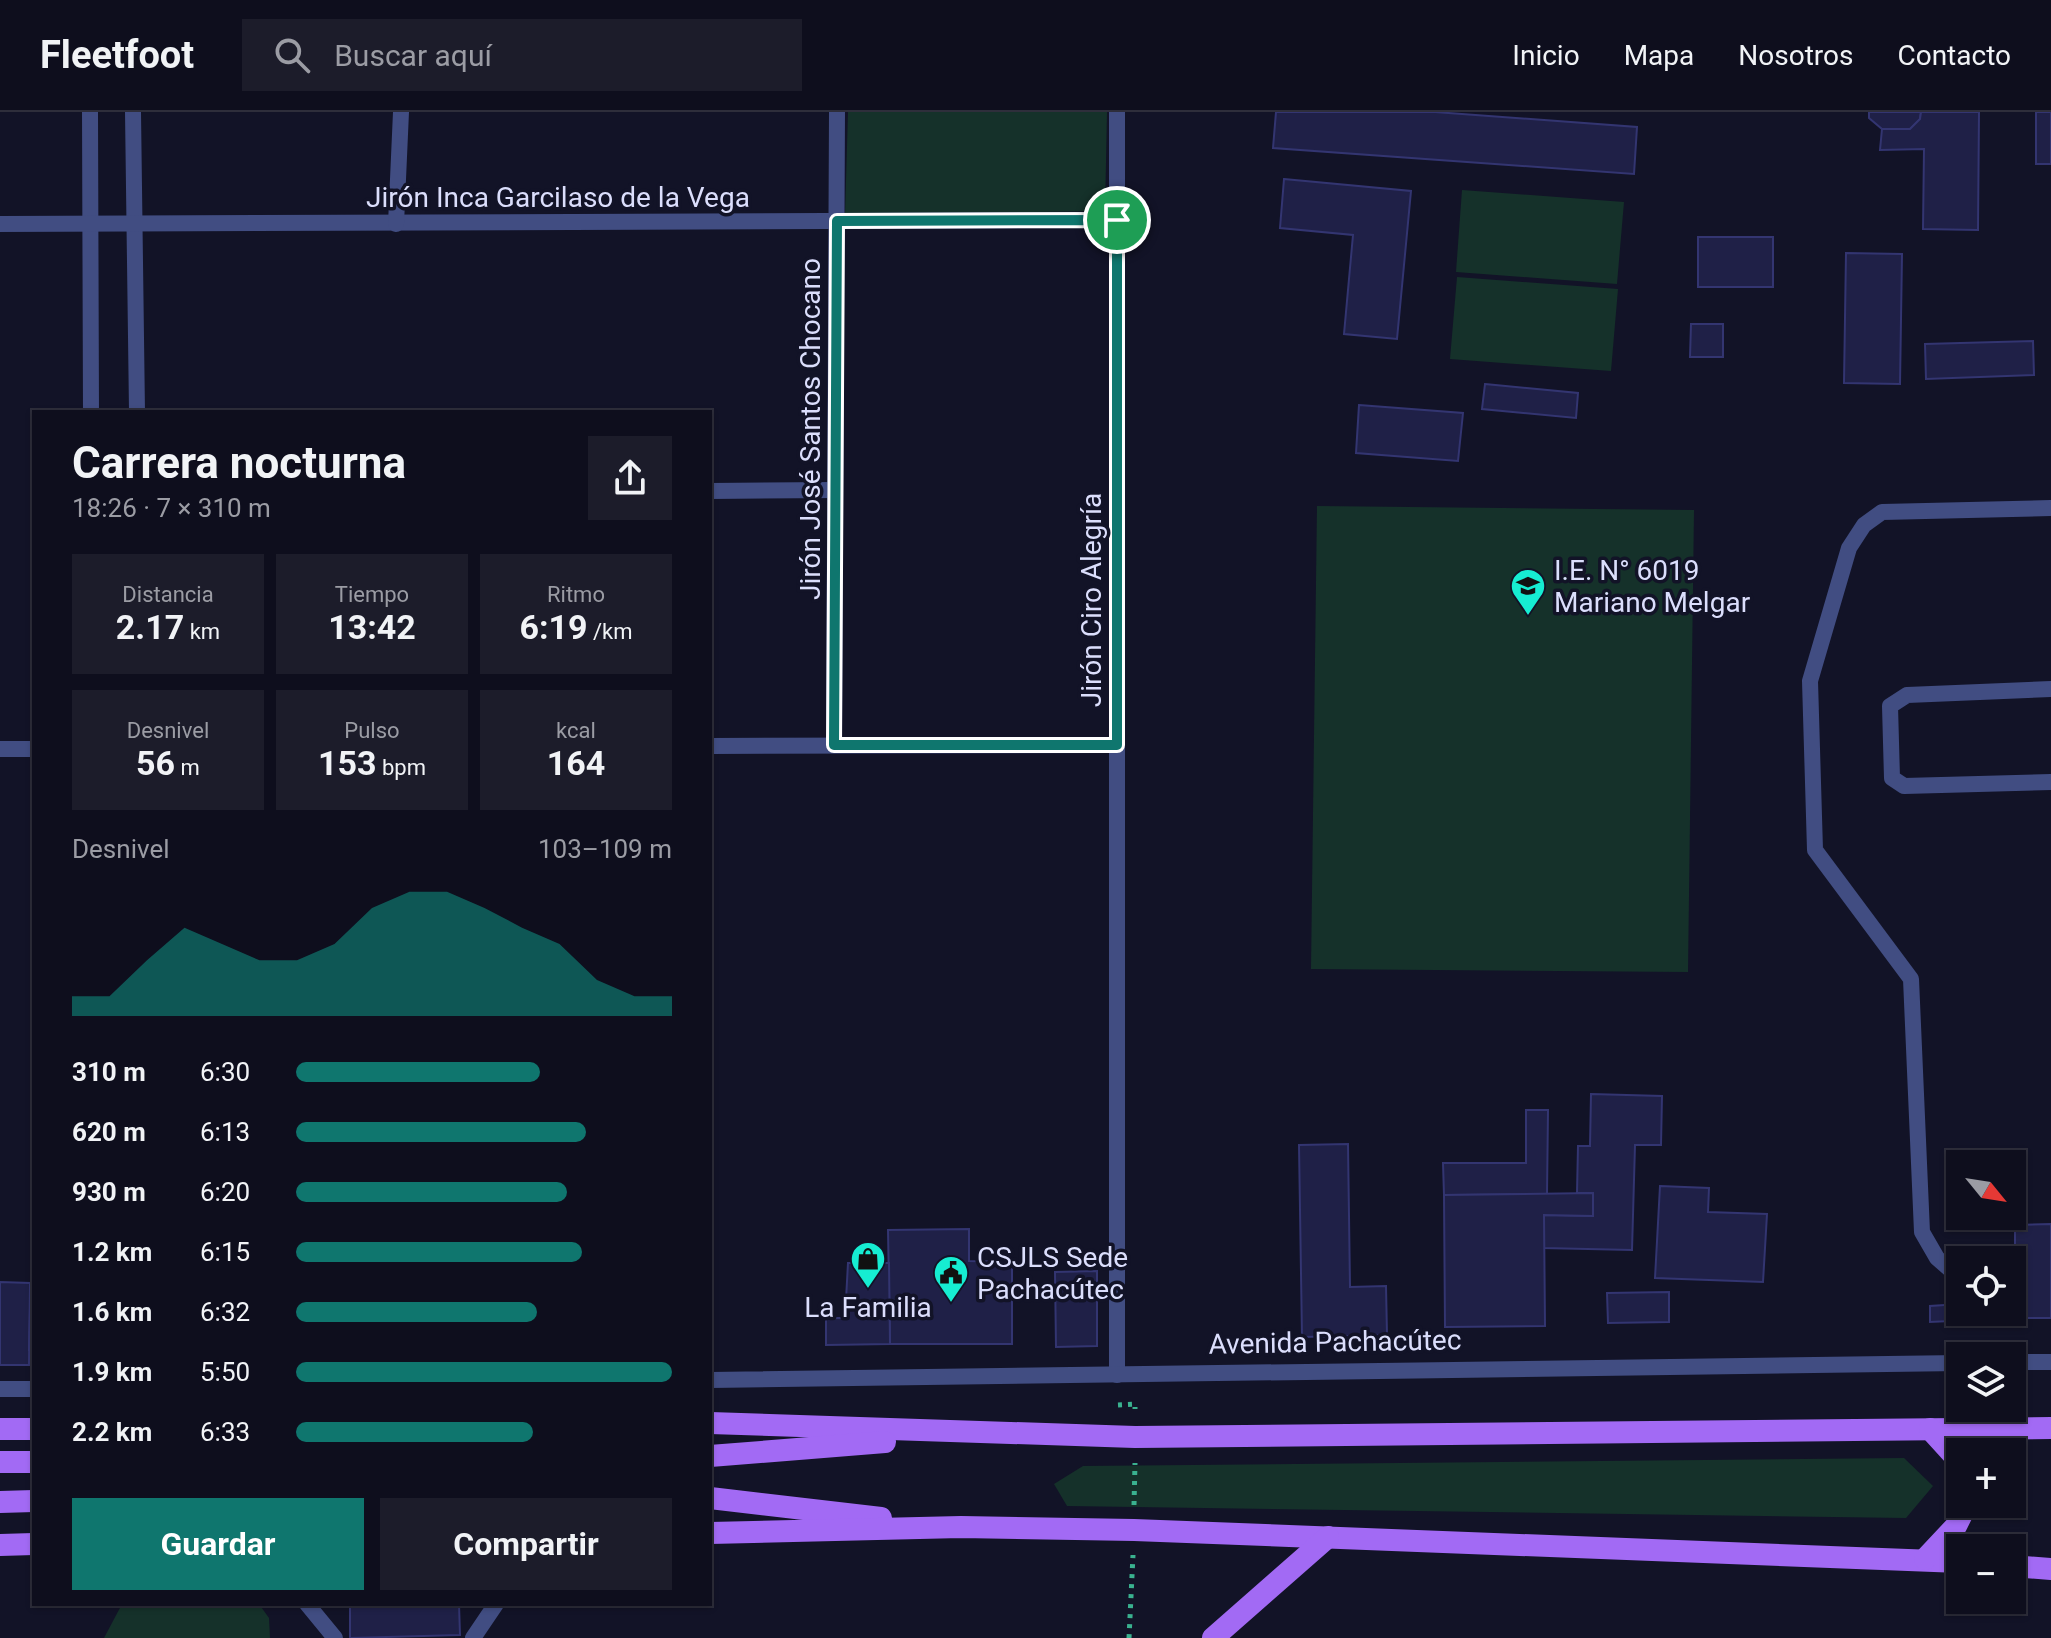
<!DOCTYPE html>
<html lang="es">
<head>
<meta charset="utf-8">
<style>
	body { margin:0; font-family:Roboto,sans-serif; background:#1c1c2a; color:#f1f3f6; height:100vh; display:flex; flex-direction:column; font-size:30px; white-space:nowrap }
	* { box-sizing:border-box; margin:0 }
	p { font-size:26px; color:#9b9ca4 }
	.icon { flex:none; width:44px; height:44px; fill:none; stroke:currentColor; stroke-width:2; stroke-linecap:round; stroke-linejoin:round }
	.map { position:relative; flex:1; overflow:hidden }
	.panel { position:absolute; left:32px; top:298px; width:680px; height:1196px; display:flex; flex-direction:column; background:#0e0e1d; border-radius:0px; box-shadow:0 2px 6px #0004,0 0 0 2px #2e2e3b }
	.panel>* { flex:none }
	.needle { width:52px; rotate:120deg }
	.fabs { position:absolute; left:1946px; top:1038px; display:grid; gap:16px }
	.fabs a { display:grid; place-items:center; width:80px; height:80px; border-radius:0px; background:#0e0e1d; box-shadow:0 2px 6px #0004,0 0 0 2px #2e2e3b; font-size:40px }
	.pin { position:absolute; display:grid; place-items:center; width:68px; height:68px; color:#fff; margin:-34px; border:4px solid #fff; border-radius:50%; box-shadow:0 2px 8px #0007 }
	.round { display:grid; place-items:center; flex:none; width:84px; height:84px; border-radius:0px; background:#1c1c2a }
	.summary { display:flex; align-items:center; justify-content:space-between; height:136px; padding:0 40px }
	h1 { font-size:44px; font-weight:700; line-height:60px }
	.figures { display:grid; grid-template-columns:repeat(3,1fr); gap:12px; height:136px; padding:8px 40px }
	.figures div { display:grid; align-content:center; border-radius:0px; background:#1c1c2a; text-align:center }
	.figures b { font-size:34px; font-weight:700 }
	.figures small { font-size:22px; font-weight:400 }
	.figures p { font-size:22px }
	.chart { height:224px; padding:16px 40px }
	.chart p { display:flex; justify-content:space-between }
	.chart svg { width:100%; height:144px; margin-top:8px; fill:#0f766e; opacity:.7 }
	.primary-button { display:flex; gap:16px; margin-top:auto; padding:16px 40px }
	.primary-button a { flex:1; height:92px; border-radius:0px; background:#0f766e; color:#fff; font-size:32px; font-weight:700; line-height:92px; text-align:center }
	.primary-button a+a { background:#1c1c2a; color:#f1f3f6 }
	ul { padding:0 40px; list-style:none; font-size:26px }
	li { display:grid; grid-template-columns:128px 96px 1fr; align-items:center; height:60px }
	li i { height:20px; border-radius:10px; background:#0f766e }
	header { display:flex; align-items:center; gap:48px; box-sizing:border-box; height:112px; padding:0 40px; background:#0e0e1d; border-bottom:2px solid #2e2e3b }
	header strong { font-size:38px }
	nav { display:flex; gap:44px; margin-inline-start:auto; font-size:28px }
	.search { width:560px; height:72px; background:#1c1c2a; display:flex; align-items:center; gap:20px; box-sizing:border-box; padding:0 28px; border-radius:0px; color:#9b9ca4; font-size:30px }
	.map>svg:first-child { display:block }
	.green { fill:#15312a }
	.building { fill:#1f2047; stroke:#333571; stroke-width:2 }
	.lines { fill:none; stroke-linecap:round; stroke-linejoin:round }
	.path { stroke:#3ab18f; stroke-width:5; stroke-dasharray:4 6; stroke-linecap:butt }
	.service { stroke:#414d82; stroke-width:16 }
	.minor { stroke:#414d82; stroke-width:16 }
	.primary { stroke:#a26af4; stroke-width:22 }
	.route-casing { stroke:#fff; stroke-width:16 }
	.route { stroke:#0f766e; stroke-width:10 }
	.labels { text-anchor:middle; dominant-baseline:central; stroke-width:7; stroke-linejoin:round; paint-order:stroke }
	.street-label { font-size:28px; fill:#dbdefc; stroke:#121327 }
	.poi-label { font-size:28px; fill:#dbdefc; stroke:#121327; text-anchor:start }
</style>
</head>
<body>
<header>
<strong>Fleetfoot</strong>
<div class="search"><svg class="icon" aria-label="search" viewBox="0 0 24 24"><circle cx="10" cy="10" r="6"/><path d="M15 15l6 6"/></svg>Buscar aquí</div>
<nav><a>Inicio</a><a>Mapa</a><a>Nosotros</a><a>Contacto</a></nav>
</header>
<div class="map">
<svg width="2051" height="1526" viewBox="0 0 2051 1526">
	<rect width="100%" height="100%" fill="#121327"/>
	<g class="green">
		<path d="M848 0H1107L1105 99 845 103Z"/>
		<path d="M1462 78 1624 90 1617 172 1456 160Z"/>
		<path d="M1457 165 1618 177 1611 259 1450 247Z"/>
		<path d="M1317 394 1694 398 1688 860 1311 857Z"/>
		<path d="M1904 1346 1933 1374 1906 1406 1067 1394 1054 1372 1083 1354Z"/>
		<path d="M122 1492H259L269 1506 270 1526H104Z"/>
	</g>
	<g class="building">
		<path d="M1276 0H1435L1637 15 1634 62 1273 36Z"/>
		<path d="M1869 0H1921L1920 7 1910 17H1882L1869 6Z"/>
		<path d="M1921 0H1979L1978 118 1923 117 1924 37 1880 38 1882 17H1910L1920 7Z"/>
		<rect x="2036" y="0" width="15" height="52"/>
		<path d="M1284 67 1411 79 1397 227 1344 222 1353 123 1280 116Z"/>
		<rect x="1698" y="125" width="75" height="50"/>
		<path d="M1846 141 1902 142 1900 272 1844 271Z"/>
		<path d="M1691 212H1723V245H1690Z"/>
		<path d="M2033 229 2034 263 1926 267 1925 232Z"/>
		<path d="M1485 272 1578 281 1576 306 1482 297Z"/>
		<path d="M1359 293 1463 301 1458 349 1356 341Z"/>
		<path d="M1591 982 1662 984 1661 1033H1635L1632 1138 1543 1136 1544 1103 1593 1104V1081H1577L1578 1034H1590Z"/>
		<path d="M1526 998H1548L1547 1082 1444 1083 1443 1051H1526Z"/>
		<path d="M1348 1032 1350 1175 1386 1174 1387 1223 1302 1225 1299 1033Z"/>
		<path d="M1660 1074 1709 1076 1708 1100 1767 1102 1763 1170 1655 1166Z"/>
		<path d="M1593 1081V1104L1544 1103 1545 1214 1445 1215 1444 1083Z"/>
		<path d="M2051 1112V1206H2015V1113Z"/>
		<path d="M969 1117V1149L1012 1150V1232H890L888 1118Z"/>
		<path d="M848 1151H889L890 1232 826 1233V1206H845Z"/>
		<path d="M1097 1159V1234L1056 1235 1055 1160Z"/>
		<path d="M0 1170 30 1171 29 1253H0Z"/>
		<path d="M1669 1180V1210L1608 1211 1607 1181Z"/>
		<path d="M2012 1190H2015V1206L1930 1210V1194L1960 1192V1200H2012Z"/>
		<path d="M30 1196H34V1238H29Z"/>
		<path d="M350 1492H459L460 1523 350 1526Z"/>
	</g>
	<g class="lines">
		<g class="path">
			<path d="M1118 1293 1135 1292V1297"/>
			<path d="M1134 1393 1135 1351"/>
			<path d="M1129 1526 1133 1443"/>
		</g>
		<g class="service">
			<path d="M2051 577 1907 583 1890 594 1892 666 1904 674 2051 670"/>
			<path d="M1960 1166 1937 1146 1922 1120 1911 867 1815 738 1810 569 1849 436 1864 413 1882 400 2051 396"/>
			<path d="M307 1492 335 1526"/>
			<path d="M473 1526 496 1492"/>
		</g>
		<g class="minor">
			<path d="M90 0 91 300"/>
			<path d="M133 0 137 300"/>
			<path d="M0 112 1117 108"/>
			<path d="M396 112 401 0"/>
			<path d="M710 379 835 378"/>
			<path d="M834 633 837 0"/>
			<path d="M710 634 1117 633"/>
			<path d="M0 637H34"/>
			<path d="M2012 1250H2051"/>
			<path d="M1117 1263V0"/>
			<path d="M710 1268 1960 1251"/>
			<path d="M0 1277H34"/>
		</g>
		<g class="primary">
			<path d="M710 1311 1135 1325 2051 1316"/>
			<path d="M0 1317H34"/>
			<path d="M1930 1317 1960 1350"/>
			<path d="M710 1344 885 1330"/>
			<path d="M0 1350H34"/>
			<path d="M710 1386 881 1406"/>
			<path d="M0 1390 34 1389"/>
			<path d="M710 1421 961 1415 1134 1418 1960 1450"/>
			<path d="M0 1433 34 1432"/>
			<path d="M1925 1447 1956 1414 1967 1392"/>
			<path d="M2012 1454 2051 1457"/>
			<path d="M1213 1526 1328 1425"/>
		</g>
	</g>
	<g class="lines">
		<defs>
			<path id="route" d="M1117 108V633H834L837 109Z"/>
		</defs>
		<use href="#route" class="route-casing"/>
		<use href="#route" class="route"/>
	</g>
	<defs>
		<symbol id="school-pin" viewBox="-11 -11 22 30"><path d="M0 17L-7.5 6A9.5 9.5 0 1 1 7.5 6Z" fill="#16edd2" stroke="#121327"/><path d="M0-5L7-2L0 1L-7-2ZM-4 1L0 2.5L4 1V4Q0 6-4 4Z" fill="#111"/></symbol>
		<symbol id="shop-pin" viewBox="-11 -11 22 30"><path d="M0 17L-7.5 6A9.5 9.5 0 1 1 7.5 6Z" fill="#16edd2" stroke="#121327"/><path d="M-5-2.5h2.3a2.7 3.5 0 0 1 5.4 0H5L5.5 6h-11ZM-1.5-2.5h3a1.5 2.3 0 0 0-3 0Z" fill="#111"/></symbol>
		<symbol id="civic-pin" viewBox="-11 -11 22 30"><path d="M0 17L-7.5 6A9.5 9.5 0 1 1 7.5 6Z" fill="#16edd2" stroke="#121327"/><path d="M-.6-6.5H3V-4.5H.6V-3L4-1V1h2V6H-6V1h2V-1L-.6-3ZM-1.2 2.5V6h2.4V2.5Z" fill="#111"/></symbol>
	</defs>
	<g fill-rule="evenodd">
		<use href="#school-pin" x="1508" y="454" width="40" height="54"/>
		<use href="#shop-pin" x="848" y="1127" width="40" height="54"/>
		<use href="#civic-pin" x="931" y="1141" width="40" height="54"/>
	</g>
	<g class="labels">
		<g class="street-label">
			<text x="558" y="85">Jirón Inca Garcilaso de la Vega</text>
			<text transform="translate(810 317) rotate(-90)">Jirón José Santos Chocano</text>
			<text transform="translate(1091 488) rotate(-90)">Jirón Ciro Alegría</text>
			<text transform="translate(1335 1230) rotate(-1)">Avenida Pachacútec</text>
		</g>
		<g class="poi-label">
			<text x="1554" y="458">I.E. N° 6019<tspan x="1554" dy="32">Mariano Melgar</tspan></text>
			<text x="977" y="1145">CSJLS Sede<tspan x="977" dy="32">Pachacútec</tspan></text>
			<text x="868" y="1195" text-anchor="middle">La Familia</text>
		</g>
	</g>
</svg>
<div class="fabs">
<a><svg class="needle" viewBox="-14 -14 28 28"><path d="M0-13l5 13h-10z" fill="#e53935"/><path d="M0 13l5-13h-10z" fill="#9b9ca4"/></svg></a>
<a><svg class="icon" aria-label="locate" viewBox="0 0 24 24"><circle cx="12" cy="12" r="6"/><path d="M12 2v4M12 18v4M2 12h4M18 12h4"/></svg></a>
<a><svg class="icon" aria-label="layers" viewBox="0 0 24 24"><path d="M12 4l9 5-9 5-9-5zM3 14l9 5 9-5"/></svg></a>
<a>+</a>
<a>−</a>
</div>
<div class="pin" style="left:1117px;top:108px;background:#1e9e55"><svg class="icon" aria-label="arrive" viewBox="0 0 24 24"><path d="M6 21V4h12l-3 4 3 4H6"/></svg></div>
<section class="panel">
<div class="summary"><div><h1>Carrera nocturna</h1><p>18:26 · 7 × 310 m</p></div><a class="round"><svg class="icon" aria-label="share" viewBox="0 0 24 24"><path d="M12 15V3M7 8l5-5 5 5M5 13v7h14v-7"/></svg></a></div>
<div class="figures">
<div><p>Distancia</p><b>2.17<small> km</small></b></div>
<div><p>Tiempo</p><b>13:42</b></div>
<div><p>Ritmo</p><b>6:19<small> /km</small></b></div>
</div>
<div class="figures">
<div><p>Desnivel</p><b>56<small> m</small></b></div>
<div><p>Pulso</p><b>153<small> bpm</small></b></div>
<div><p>kcal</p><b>164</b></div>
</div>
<div class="chart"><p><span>Desnivel</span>103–109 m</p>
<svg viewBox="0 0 160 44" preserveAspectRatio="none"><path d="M0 44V38L10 38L20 27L30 17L40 22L50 27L60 27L70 22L80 11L90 6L100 6L110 11L120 17L130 22L140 33L150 38L160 38V44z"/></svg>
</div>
<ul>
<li><b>310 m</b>6:30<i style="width:65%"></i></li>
<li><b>620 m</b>6:13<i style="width:77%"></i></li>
<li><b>930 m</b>6:20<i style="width:72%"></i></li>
<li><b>1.2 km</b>6:15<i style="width:76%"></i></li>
<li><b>1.6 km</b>6:32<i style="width:64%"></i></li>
<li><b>1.9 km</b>5:50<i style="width:100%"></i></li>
<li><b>2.2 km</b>6:33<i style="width:63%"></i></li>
</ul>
<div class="primary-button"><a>Guardar</a><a>Compartir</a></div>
</section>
</div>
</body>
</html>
